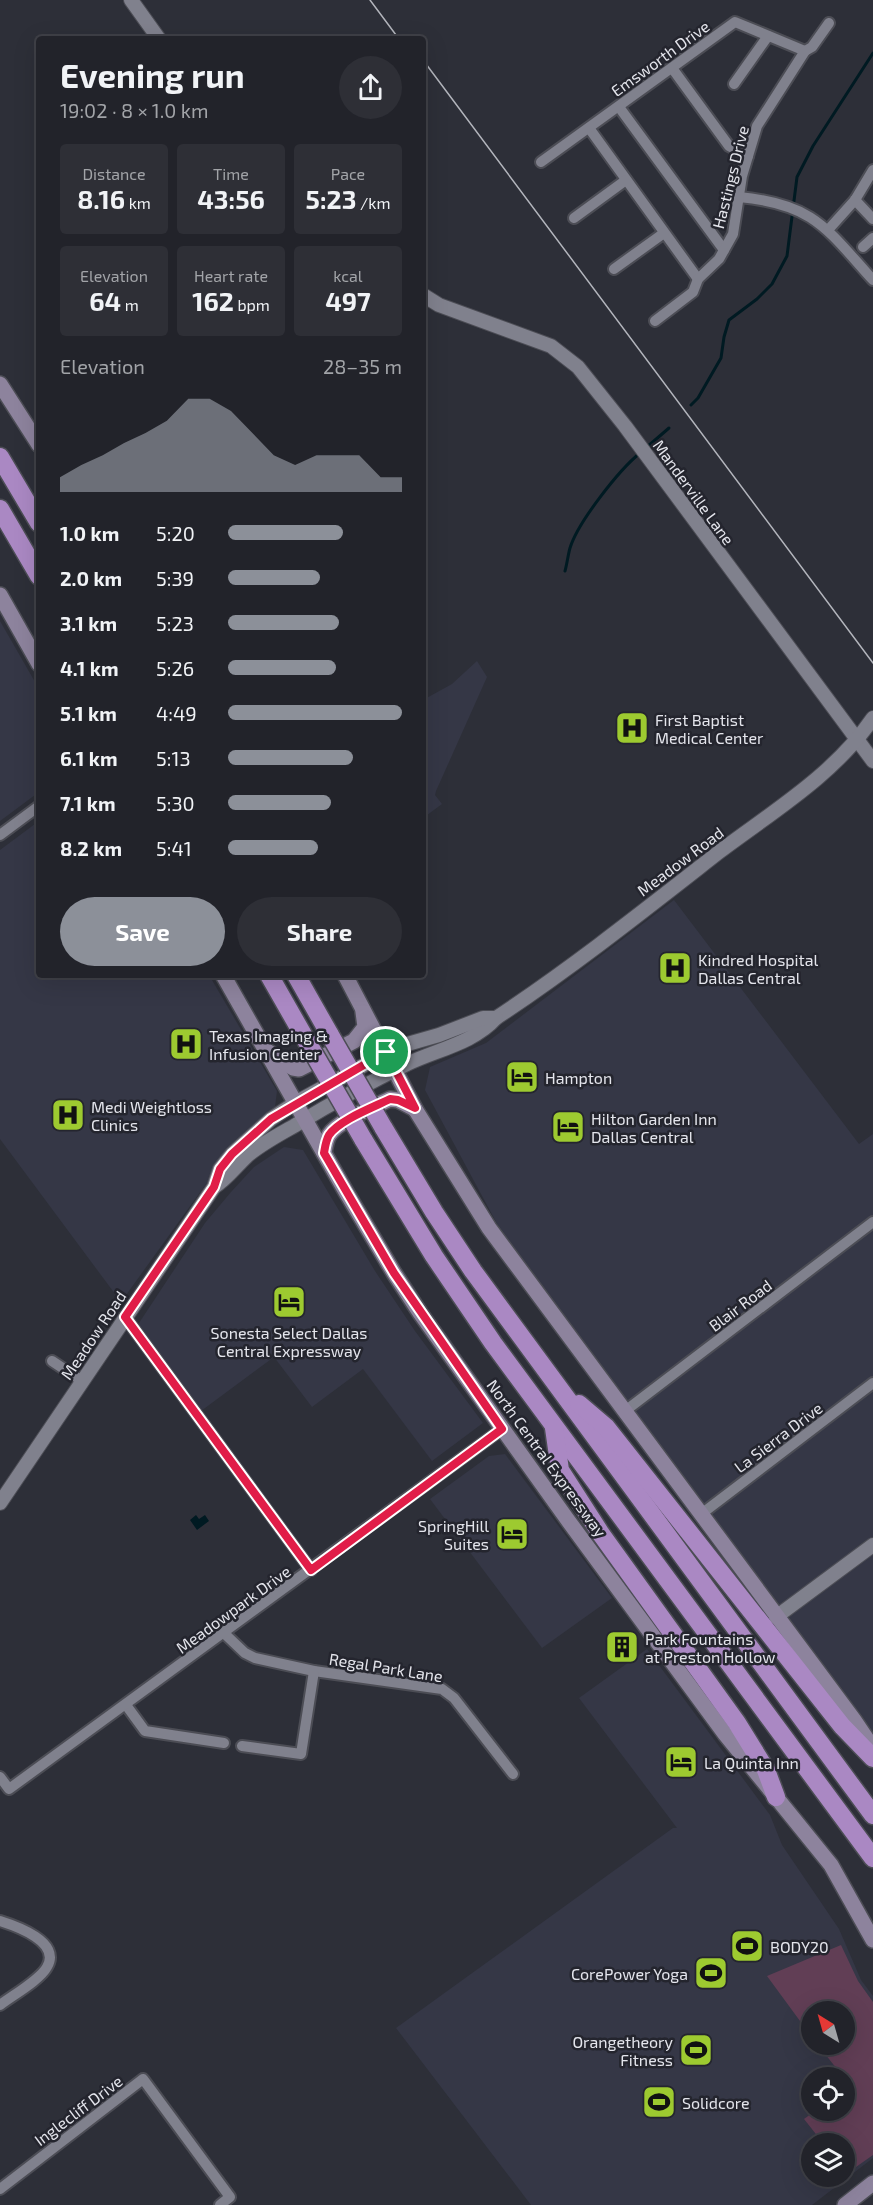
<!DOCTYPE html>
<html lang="en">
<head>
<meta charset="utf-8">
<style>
	body { margin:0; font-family:"Exo 2",sans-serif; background:#2e2f36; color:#f1f3f6; height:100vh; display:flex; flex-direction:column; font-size:22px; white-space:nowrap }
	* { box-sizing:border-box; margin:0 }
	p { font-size:20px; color:#a2a4a8 }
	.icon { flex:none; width:33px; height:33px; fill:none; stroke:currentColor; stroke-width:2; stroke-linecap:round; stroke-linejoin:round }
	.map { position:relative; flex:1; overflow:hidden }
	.sheet { position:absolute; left:36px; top:36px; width:390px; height:942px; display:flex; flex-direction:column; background:#22232a; border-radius:6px; box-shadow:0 6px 24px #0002,0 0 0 2px #3f4047 }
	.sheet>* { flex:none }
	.needle { width:39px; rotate:323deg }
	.tools { position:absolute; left:801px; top:2001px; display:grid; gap:12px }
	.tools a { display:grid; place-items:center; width:54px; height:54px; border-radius:50%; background:#22232a; box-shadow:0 6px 24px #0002,0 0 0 2px #3f4047; font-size:30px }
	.pin { position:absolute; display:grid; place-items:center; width:51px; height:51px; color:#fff; margin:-26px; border:3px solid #fff; border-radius:50%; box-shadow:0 2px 6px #0007 }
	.round { display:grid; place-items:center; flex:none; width:63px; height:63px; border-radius:32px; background:#2e2f36 }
	.overview { display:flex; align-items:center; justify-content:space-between; height:102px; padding:0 24px }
	h1 { font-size:33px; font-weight:700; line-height:45px }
	.figures { display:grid; grid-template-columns:repeat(3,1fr); gap:9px; height:102px; padding:6px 24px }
	.figures div { display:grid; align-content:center; border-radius:6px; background:#2e2f36; text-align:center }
	.figures b { font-size:26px; font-weight:700 }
	.figures small { font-size:16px; font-weight:400 }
	.figures p { font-size:16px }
	.chart { height:168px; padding:12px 24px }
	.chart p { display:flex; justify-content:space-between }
	.chart svg { width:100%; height:108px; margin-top:6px; fill:#8c9099; opacity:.7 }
	.action { display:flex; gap:12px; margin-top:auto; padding:12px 24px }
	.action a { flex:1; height:69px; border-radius:36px; background:#8c9099; color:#fff; font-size:24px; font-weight:700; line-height:69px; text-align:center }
	.action a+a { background:#2e2f36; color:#f1f3f6 }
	ul { padding:0 24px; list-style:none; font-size:20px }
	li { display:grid; grid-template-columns:96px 72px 1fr; align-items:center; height:45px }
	li i { height:15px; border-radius:8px; background:#8c9099 }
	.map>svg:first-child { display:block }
	.built { fill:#353746; fill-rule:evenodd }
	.green { fill:#613e55 }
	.water { fill:#001a22 }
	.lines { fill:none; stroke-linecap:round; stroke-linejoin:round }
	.stream { stroke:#001a22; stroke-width:3 }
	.minor-casing { stroke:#4c4d55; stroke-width:14 }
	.tertiary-casing { stroke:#4c4d55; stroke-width:16 }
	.secondary-casing { stroke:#4c4d55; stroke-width:18 }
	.motorway-casing { stroke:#4c4d55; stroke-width:21 }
	.minor { stroke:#80818d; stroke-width:10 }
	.tertiary { stroke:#80818d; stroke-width:14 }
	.secondary { stroke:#8d839d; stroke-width:15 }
	.motorway { stroke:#aa88c3; stroke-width:18 }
	.tram { stroke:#b3b5bc; stroke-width:1.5 }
	.motorway-bridge-casing { stroke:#4c4d55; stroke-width:21; stroke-linecap:butt }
	.motorway-bridge { stroke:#aa88c3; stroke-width:18 }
	.route-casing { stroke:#fff; stroke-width:12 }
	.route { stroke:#e11d48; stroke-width:8 }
	.labels { text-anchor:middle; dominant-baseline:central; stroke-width:5; stroke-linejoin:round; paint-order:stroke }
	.street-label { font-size:16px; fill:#e4e5ec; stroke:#24252e }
	.poi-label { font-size:16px; fill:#e4e5ec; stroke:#24252e; text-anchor:start }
</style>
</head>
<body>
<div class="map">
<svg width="873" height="2205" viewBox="0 0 873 2205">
	<rect width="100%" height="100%" fill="#2d2f38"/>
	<g class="built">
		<path d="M0 621 39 689V792L0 821Z"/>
		<path d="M477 661 487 677 436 791 435 795 442 804 423 818V700L452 684Z"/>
		<path d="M39 821V975H209L277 1091 275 1107 232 1148 121 1302 0 1139V850Z"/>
		<path d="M674 900 859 1144 873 1134V1739L502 1233 425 1090 430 1067 486 1043Z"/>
		<path d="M284 1147 303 1150 375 1271 415 1331 483 1423 432 1461 363 1369 312 1407 274 1357 201 1411 137 1326 205 1223 231 1192 254 1167Z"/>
		<path d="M505 1454 612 1598 542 1648 430 1499 489 1456Z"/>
		<path d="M647 1649 770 1815 782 1845 839 1929 861 1980 873 1996V2158L812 2205H531L396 2028 673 1828H677L579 1698ZM812 2012H844V2044H812ZM812 2078H844V2110H812ZM812 2144H844V2176H812Z"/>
	</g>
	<path class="green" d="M841 1945 858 1981 873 2002V2155L846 2174 851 2171 845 2163 844 2144 823 2143 804 2119 815 2111 844 2110 845 2088 847 2086 844 2078 818 2045 844 2044V2012H812L811 2036 767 1976Z"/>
	<path class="water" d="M196 1515 199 1519 205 1515 209 1521 197 1530 190 1520Z"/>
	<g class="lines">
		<g class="stream">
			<path d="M691 405 698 398 721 358 724 337 729 320 757 299 772 284 787 256 797 177 813 146 873 53"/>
			<path d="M647 447 669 428"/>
			<path d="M565 571C567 564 568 555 570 548 578 522 619 470 640 453"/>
		</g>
		<defs>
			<g id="minor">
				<path d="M672 68 729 146 748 156"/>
				<path d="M734 84 768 36"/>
				<path d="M619 107 724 250"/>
				<path d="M589 128 698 279"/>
				<path d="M541 162 735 22 805 51"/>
				<path d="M739 197C814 204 826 228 873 280"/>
				<path d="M855 200 873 219"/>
				<path d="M574 218 626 180"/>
				<path d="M828 230 855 200 873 170"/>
				<path d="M863 247 873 238"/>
				<path d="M614 269 664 233"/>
				<path d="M655 321 693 292 698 279 719 259 733 234 742 176 757 126 805 51 812 47 829 23"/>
				<path d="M0 835 39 806"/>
				<path d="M125 1317 311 1570"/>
				<path d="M52 1361 82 1381"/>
				<path d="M625 1411 873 1222"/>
				<path d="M700 1515 873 1383"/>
				<path d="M225 1634 245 1653 255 1658 314 1671 442 1689 454 1698 513 1774"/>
				<path d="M126 1705 145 1731 224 1743"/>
				<path d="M242 1746 301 1754 314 1671"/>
				<path d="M0 1777 9 1789 502 1429"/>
				<path d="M0 1921C16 1926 62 1942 47 1967 40 1980 13 1995 0 2005"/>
				<path d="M0 2189 143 2079 230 2197 220 2205"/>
			</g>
			<g id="tertiary">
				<path d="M131 0 159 39"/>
				<path d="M423 295 439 305 551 346 578 367 625 426 873 761"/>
				<path d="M214 1187C228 1178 235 1167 247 1156 261 1144 278 1135 294 1126 330 1104 368 1083 407 1064 436 1050 474 1043 496 1018 573 967 646 909 719 852 772 812 834 775 873 718"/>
				<path d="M0 1503 214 1187 220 1169 232 1154 271 1119 295 1103 397 1047 439 1035 483 1018H496"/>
				<path d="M776 1617 873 1545"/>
			</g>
			<g id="secondary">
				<path d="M0 384 39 445"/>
				<path d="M0 595 39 664"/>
				<path d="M223 975 346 1192 394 1273 420 1313 567 1519 725 1734 831 1865 873 1940"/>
				<path d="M345 975 415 1109 489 1228 854 1720 873 1748"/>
				<path d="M267 1051 293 1068 299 1069 354 1041 365 1027 363 1012"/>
				<path d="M324 1153C325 1147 326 1140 329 1135 339 1120 374 1107 390 1099L398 1100 415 1109"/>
				<path d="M845 2205 873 2183"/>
			</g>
			<g id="motorway">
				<path d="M0 457 39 523"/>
				<path d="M0 509 39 576"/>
				<path d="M269 975 310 1047"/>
				<path d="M296 975 330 1035"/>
				<path d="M383 1127 434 1212 473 1271 873 1815"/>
				<path d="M363 1139 434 1256 493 1343 873 1858"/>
				<path d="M579 1404 606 1427 842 1726 873 1758"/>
				<path d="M554 1428 560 1470 601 1534 737 1723 766 1770 776 1797"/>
			</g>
		</defs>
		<use href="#minor" class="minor-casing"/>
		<use href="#tertiary" class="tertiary-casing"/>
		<use href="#secondary" class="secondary-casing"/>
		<use href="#motorway" class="motorway-casing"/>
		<use href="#minor" class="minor"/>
		<use href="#tertiary" class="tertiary"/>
		<use href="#secondary" class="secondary"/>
		<use href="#motorway" class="motorway"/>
		<g class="tram">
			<path d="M370 0 399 39"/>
			<path d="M423 60 873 663"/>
		</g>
		<defs>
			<g id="motorway-bridge">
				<path d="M330 1035 383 1127"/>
				<path d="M310 1047 363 1139"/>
			</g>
		</defs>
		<use href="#motorway-bridge" class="motorway-bridge-casing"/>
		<use href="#motorway-bridge" class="motorway-bridge"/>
	</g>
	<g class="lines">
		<defs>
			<path id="route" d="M386 1052 415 1108 398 1100 390 1099C374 1107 339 1120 329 1135 326 1140 325 1147 324 1153L394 1273 502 1429 311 1570 125 1317 214 1187 220 1169 232 1154 271 1119Z"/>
		</defs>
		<use href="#route" class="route-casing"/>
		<use href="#route" class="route"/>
	</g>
	<defs>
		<symbol id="hospital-square" viewBox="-11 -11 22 22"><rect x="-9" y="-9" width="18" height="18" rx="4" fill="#9dca30" stroke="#24252e"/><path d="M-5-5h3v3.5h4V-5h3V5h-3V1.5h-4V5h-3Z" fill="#111"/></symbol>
		<symbol id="hotel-square" viewBox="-11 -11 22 22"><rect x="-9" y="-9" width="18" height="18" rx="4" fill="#9dca30" stroke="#24252e"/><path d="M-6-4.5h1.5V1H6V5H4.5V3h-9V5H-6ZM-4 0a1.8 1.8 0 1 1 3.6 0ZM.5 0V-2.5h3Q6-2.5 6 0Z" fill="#111"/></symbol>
		<symbol id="building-square" viewBox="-11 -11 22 22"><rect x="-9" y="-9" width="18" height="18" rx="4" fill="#9dca30" stroke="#24252e"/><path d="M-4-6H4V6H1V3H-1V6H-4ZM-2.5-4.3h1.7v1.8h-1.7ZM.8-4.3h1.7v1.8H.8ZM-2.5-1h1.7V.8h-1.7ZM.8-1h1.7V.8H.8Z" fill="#111"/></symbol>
		<symbol id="stadium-square" viewBox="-11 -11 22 22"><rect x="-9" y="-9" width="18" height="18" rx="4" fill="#9dca30" stroke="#24252e"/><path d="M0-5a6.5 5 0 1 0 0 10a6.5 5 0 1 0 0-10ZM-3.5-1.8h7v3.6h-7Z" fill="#111"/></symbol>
	</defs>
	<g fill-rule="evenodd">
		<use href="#hospital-square" x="613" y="709" width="38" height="38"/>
		<use href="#hospital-square" x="656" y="949" width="38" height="38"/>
		<use href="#hospital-square" x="167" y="1025" width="38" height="38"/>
		<use href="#hotel-square" x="503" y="1058" width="38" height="38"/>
		<use href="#hospital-square" x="49" y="1096" width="38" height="38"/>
		<use href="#hotel-square" x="549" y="1108" width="38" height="38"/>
		<use href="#hotel-square" x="270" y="1283" width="38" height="38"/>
		<use href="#hotel-square" x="493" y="1515" width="38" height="38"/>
		<use href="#building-square" x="603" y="1628" width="38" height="38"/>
		<use href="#hotel-square" x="662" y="1743" width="38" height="38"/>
		<use href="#stadium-square" x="728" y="1927" width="38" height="38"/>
		<use href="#stadium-square" x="692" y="1954" width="38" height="38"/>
		<use href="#stadium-square" x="677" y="2031" width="38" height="38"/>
		<use href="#stadium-square" x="640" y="2083" width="38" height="38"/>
	</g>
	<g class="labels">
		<g class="street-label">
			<text transform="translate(660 58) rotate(-36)">Emsworth Drive</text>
			<text transform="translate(730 177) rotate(-76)">Hastings Drive</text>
			<text transform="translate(694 492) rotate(54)">Manderville Lane</text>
			<text transform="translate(680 861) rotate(-37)">Meadow Road</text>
			<text transform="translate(740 1305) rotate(-37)">Blair Road</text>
			<text transform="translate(93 1335) rotate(-56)">Meadow Road</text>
			<text transform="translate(778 1437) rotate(-37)">La Sierra Drive</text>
			<text transform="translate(547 1458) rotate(54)">North Central Expressway</text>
			<text transform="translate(233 1609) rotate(-36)">Meadowpark Drive</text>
			<text transform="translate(386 1667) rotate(9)">Regal Park Lane</text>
			<text transform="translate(78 2110) rotate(-37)">Inglecliff Drive</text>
		</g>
		<g class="poi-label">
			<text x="655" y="719">First Baptist<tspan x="655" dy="18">Medical Center</tspan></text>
			<text x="698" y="959">Kindred Hospital<tspan x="698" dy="18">Dallas Central</tspan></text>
			<text x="209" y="1035">Texas Imaging &amp;<tspan x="209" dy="18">Infusion Center</tspan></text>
			<text x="545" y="1077">Hampton</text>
			<text x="91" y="1106">Medi Weightloss<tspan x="91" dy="18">Clinics</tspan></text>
			<text x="591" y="1118">Hilton Garden Inn<tspan x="591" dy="18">Dallas Central</tspan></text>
			<text x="289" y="1332" text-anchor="middle">Sonesta Select Dallas<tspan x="289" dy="18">Central Expressway</tspan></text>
			<text x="489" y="1525" text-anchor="end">SpringHill<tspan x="489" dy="18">Suites</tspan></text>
			<text x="645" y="1638">Park Fountains<tspan x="645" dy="18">at Preston Hollow</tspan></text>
			<text x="704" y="1762">La Quinta Inn</text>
			<text x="770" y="1946">BODY20</text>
			<text x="688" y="1973" text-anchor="end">CorePower Yoga</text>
			<text x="673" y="2041" text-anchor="end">Orangetheory<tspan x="673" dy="18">Fitness</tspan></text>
			<text x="682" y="2102">Solidcore</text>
		</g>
	</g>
</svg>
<div class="tools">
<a><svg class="needle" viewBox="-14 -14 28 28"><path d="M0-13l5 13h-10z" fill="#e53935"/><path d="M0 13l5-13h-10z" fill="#a2a4a8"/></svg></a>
<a><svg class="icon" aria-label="locate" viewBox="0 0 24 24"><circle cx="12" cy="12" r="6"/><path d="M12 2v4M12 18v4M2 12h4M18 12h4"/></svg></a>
<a><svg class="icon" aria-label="layers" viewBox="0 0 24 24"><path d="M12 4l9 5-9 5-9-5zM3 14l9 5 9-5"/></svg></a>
</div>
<div class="pin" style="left:386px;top:1052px;background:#1e9e55"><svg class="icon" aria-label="arrive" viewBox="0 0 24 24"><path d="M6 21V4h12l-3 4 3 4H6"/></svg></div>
<section class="sheet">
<div class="overview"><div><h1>Evening run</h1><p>19:02 · 8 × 1.0 km</p></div><a class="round"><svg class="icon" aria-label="share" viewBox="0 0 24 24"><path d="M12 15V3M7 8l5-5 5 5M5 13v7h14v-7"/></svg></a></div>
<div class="figures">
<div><p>Distance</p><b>8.16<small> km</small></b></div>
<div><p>Time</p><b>43:56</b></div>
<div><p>Pace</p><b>5:23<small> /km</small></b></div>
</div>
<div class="figures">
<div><p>Elevation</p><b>64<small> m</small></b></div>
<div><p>Heart rate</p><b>162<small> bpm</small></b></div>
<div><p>kcal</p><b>497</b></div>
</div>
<div class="chart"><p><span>Elevation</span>28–35 m</p>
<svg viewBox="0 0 160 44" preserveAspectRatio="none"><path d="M0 44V38L10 33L20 29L30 24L40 20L50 15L60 6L70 6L80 11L90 20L100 29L110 33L120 29L130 29L140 29L150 38L160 38V44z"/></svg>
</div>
<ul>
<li><b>1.0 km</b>5:20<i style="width:66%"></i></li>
<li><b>2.0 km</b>5:39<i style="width:53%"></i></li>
<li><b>3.1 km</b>5:23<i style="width:64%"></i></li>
<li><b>4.1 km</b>5:26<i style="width:62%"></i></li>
<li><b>5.1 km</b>4:49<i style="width:100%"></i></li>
<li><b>6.1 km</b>5:13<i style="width:72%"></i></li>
<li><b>7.1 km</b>5:30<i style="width:59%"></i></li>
<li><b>8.2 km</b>5:41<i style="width:52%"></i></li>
</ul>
<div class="action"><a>Save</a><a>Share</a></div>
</section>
</div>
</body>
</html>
